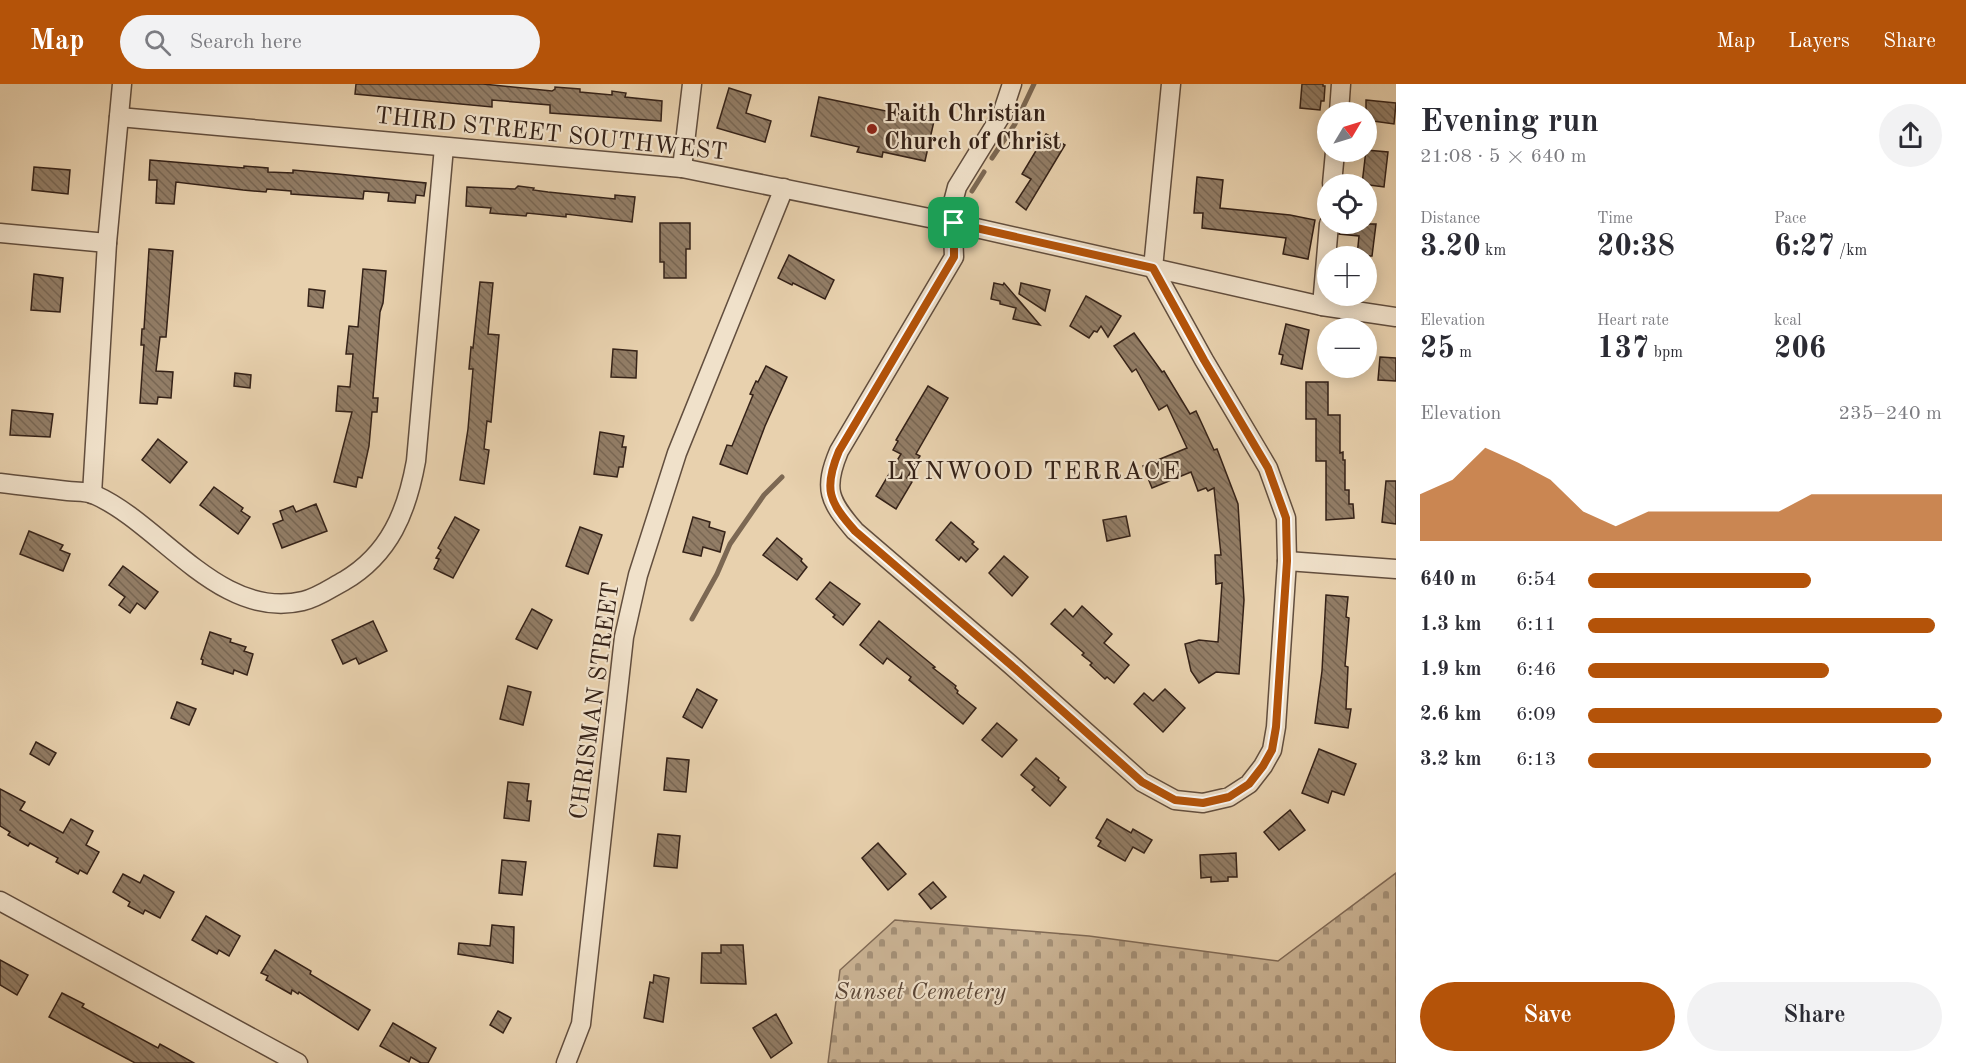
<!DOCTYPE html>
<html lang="en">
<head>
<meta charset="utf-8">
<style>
	body { margin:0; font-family:"Old Standard TT",serif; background:#f2f2f3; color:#2b2b33; height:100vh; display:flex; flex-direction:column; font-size:22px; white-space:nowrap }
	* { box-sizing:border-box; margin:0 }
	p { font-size:20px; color:#7c7c81 }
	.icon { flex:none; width:33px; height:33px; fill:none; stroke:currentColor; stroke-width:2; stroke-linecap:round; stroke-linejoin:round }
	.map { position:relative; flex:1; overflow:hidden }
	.drawer { display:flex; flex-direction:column; background:#fff; width:570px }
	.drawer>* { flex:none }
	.needle { width:39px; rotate:52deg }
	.buttons { position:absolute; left:1317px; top:18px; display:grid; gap:12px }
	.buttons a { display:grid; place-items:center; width:60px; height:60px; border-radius:50%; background:#fff; box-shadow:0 3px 15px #0003; font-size:30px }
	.pin { position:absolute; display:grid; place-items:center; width:51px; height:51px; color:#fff; margin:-26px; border-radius:12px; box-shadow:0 3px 9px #0006 }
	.round { display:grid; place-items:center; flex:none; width:63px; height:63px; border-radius:32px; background:#f2f2f3 }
	.headline { display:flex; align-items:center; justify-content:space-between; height:102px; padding:0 24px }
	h1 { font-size:33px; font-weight:600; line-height:45px }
	.figures { display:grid; grid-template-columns:repeat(3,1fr); gap:9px; height:102px; padding:6px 24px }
	.figures div { display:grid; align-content:center }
	.figures b { font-size:30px; font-weight:600 }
	.figures small { font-size:16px; font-weight:400 }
	.figures p { font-size:16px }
	.chart { height:168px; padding:12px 24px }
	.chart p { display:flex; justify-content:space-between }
	.chart svg { width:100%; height:108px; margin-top:6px; fill:#b45309; opacity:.7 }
	.cta { display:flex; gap:12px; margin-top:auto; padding:12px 24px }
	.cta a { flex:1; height:69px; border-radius:36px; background:#b45309; color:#fff; font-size:24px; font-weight:600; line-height:69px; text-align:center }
	.cta a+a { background:#f2f2f3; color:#2b2b33 }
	ul { padding:0 24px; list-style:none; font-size:20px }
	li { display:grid; grid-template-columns:96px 72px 1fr; align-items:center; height:45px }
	li i { height:15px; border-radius:8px; background:#b45309 }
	header { display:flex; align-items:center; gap:36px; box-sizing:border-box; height:84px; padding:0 30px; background:#b45309; color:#fff }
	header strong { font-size:28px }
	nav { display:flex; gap:33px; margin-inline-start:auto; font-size:21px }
	.search { width:420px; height:54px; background:#f2f2f3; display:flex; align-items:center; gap:15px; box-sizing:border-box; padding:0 21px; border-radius:33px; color:#7c7c81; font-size:22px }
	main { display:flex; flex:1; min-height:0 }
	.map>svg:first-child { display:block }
	.cemetery { fill:url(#cemetery-stones); stroke:#806a56; stroke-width:1.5 }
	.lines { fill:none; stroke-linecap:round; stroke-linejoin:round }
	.stream { stroke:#7c6853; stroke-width:5 }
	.building { fill:url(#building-back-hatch); stroke:#352218; stroke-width:1.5 }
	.minor-casing { stroke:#624e3e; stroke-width:21 }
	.minor { stroke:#f0e1ca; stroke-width:18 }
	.route-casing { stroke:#fff; stroke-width:12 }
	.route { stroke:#b45309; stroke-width:8 }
	.poi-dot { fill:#8f2418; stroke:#f0e1ca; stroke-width:2 }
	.labels { text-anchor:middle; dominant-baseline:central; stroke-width:4.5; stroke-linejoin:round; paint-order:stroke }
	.poi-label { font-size:24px; font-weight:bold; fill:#352218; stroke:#f0e1ca; text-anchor:start }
	.street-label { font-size:24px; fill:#352218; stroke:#f0e1ca }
	.park-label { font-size:24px; font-style:italic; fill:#5a4637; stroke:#f0e1ca }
	.neighbourhood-label { font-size:26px; letter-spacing:1.5px; fill:#352218; stroke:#f0e1ca }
</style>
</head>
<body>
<header>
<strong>Map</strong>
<div class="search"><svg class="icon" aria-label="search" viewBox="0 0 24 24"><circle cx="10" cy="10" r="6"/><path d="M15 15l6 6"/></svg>Search here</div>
<nav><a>Map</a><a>Layers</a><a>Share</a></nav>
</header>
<main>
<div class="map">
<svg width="1396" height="979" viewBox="0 0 1396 979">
	<defs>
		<pattern id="cemetery-stones" width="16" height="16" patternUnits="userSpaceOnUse" patternTransform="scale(1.5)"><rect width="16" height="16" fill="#cab394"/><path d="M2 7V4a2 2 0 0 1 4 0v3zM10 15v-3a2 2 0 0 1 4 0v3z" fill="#a59178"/></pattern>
		<pattern id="building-back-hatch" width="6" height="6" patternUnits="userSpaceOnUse" patternTransform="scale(1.5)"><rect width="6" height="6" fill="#927d66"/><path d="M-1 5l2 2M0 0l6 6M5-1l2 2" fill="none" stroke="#786653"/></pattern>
	</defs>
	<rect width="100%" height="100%" fill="#e8d1ae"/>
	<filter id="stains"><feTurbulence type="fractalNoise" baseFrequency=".00333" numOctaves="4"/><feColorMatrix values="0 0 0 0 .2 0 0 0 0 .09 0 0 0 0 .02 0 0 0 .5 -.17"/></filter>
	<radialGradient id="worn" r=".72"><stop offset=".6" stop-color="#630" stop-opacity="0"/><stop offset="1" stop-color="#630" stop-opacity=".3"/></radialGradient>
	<path class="cemetery" d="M1396 789V979H828L840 886 895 836 1089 852 1278 877Z"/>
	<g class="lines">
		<g class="stream">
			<path d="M992 74 1015 40 1034 0"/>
			<path d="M972 107 984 88"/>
			<path d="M692 535 717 490 730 460 764 411 782 393"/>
		</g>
	</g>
	<g class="building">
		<path d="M356 0H483L552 7 555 5V3L580 5V8L612 11V7L626 9 625 13 662 17 661 37 550 29V21L492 16V23L355 10Z"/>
		<path d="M1302 0H1323V2H1325L1324 17H1321L1320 26 1300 24Z"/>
		<path d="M729 4 751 11 746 29 771 37 765 58 717 44Z"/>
		<path d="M819 13 934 37 925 77 883 68 882 73 857 68 859 63 811 52Z"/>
		<path d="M1366 16 1396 19 1394 40 1366 36Z"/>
		<path d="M1046 50 1065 61 1026 126 1016 118 1031 95 1022 90Z"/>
		<path d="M1366 66 1388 68 1384 103 1362 100Z"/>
		<path d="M150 76 244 84V82L268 84V88L293 89V86L338 90 426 99 424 112 416 111 415 119 388 117 389 109 364 107 363 115 291 110V107L267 105 266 108 243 106 176 98 174 120 156 119 157 96H149Z"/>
		<path d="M34 83 70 86 68 110 32 106Z"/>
		<path d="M1197 93 1223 96 1220 124 1290 131 1315 136 1308 175 1283 170 1286 154 1202 144 1203 129H1194Z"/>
		<path d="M518 102 534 104 533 106 548 108 615 115V111L635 113 632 138 566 130V133L527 129 526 132 490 129 491 124 466 122 467 103 515 105Z"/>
		<path d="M660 139H690V165H686V194H664V178H660Z"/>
		<path d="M1340 140H1376L1372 172H1357L1359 152 1339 150Z"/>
		<path d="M149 165 173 167 166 253H160L156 287 173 288 171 314 158 313 157 320 140 319 144 261H141L142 245H144Z"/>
		<path d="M789 171 834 196 825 215 793 199 792 201 778 194Z"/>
		<path d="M363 185 386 187 383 219 380 228 373 314H378L377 328H372L369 362 362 394 358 393 356 403 334 398 352 328 336 327 338 302 350 303 353 270H346L349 242 358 243Z"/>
		<path d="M34 190 63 194 60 228 31 226Z"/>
		<path d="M480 198 493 199 488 250 499 251 491 338 487 337 484 365 489 366 484 400 460 396 468 345 473 285H469L471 263 473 264Z"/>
		<path d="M994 199 1003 201 1004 199 1040 241 1013 235 1016 224 1000 220V217L991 215Z"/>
		<path d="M1021 199 1050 206 1045 227 1019 210Z"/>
		<path d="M309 205 325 207 323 224 308 222Z"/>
		<path d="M1086 212 1121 232 1108 253 1101 242 1097 248 1094 247 1089 254 1070 242Z"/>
		<path d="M1286 240 1309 246 1302 285 1281 280 1283 271 1279 270Z"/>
		<path d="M1134 249 1162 288 1164 287 1190 330 1196 327 1214 366 1217 365 1238 420 1244 516 1239 590 1216 588 1199 599 1191 587 1185 560 1199 556 1218 558 1222 499 1216 500 1215 471H1221L1214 404 1208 407 1206 404 1198 407 1191 388 1152 404 1143 382 1187 364 1167 321 1159 326 1136 285 1132 288 1114 262Z"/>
		<path d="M613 265 637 267 636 294 611 293Z"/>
		<path d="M1380 273 1396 274V297L1378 296Z"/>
		<path d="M766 282 787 293 765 342 747 390 720 380 727 361 732 362 753 311 750 310 756 297 758 298Z"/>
		<path d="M235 289 251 291 250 304 234 302Z"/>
		<path d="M1306 298H1328V331H1340V369L1343 368V376H1345V406H1349V420H1353L1354 434 1326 436V377H1316V335H1306Z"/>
		<path d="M928 302 948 314 916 370 920 372 907 394 912 398 896 425 876 412 901 370 893 366 898 357 896 356Z"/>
		<path d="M12 326 53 330 50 353 10 351Z"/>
		<path d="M600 348 624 352 622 363H626L623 383H619L617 393 594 390Z"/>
		<path d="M158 355 187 378 170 399 142 376Z"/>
		<path d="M1386 397H1396V440L1382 438Z"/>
		<path d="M214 403 243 424 241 427 250 433 238 450 200 421Z"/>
		<path d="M316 420 327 447 282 464 273 440 283 436 280 427 293 422 296 428Z"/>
		<path d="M1126 432 1130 452 1107 457 1103 436Z"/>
		<path d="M455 433 479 446 453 494 434 485 439 475 436 474 441 466 438 464Z"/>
		<path d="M693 433 710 438 709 443 725 448 720 468 703 463 701 472 683 468Z"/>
		<path d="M951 438 974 458 972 460 978 465 966 478 961 473 959 476 936 456Z"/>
		<path d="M580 443 602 451 588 490 566 482Z"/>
		<path d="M29 447 63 461 60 466 70 470 63 487 20 470Z"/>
		<path d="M777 454 802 475 801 477 807 483 797 496 763 471Z"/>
		<path d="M1004 472 1028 493 1012 512 989 489Z"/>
		<path d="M123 482 158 508 145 525 137 519 130 529 119 521 125 513 109 501Z"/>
		<path d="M830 498 860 520 843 541 833 533 835 531 816 515Z"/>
		<path d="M1326 511 1348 513 1346 533 1349 534 1345 582 1348 583 1346 625H1351L1348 644 1315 639 1322 587Z"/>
		<path d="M1082 522 1112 550 1104 559 1129 581 1114 599 1107 593 1105 595 1090 581 1092 579 1082 571 1084 569 1051 540 1065 525 1073 533Z"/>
		<path d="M532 525 552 536 537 565 516 555Z"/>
		<path d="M373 537 387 567 359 580 356 574 343 580 332 556Z"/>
		<path d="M879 537 935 583 933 584 956 602 955 604 958 607 957 609 976 624 963 640 909 596 911 593 887 574 883 580 860 561Z"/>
		<path d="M210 548 231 555 230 558 246 563 244 567 253 570 247 591 234 586 233 590 202 580 203 576 201 575Z"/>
		<path d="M508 602 531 608 523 641 500 635Z"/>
		<path d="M697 605 717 616 702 644 683 633Z"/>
		<path d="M1165 605 1185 624 1163 648 1134 620 1144 609 1153 617Z"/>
		<path d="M177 618 196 625 189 641 171 634Z"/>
		<path d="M997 639 1017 656 1002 673 982 656Z"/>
		<path d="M36 658 56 669 49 681 30 670Z"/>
		<path d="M1319 665 1356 680 1344 711 1332 707 1328 719 1302 709Z"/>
		<path d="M667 674 689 676 686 708 664 706Z"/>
		<path d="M1036 674 1059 694 1058 696 1066 703 1050 722 1032 706 1035 703 1021 691Z"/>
		<path d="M508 698 529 700 527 717H531L529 737 504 734Z"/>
		<path d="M0 705 25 718 20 726 63 749 71 735 93 747 86 761 99 768 87 790 80 786 78 790 56 778 58 774 30 759 28 762 8 751 10 748 0 742Z"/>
		<path d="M1290 726 1305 746 1279 766 1264 748Z"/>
		<path d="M1107 735 1131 749 1133 745 1152 756 1144 769 1133 763 1125 777 1098 762 1101 757 1096 754Z"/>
		<path d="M658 750 680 752 677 784 654 782Z"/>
		<path d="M878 759 906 790 888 806 862 774Z"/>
		<path d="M1236 769 1237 793H1228V797L1211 798V793L1201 794 1200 771Z"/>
		<path d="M502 776 526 778 522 811 499 809Z"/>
		<path d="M123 790 140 799 144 791 174 808 160 834 145 826 143 830 128 822 130 818 113 808Z"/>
		<path d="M933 798 946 813 931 825 919 810Z"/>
		<path d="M206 832 240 852 229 872 219 866 217 870 192 856Z"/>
		<path d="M492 841 514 843 513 879 458 870 459 859 490 862Z"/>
		<path d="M721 861H743L746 900 701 899 702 869H721Z"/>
		<path d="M275 866 311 887 310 890 370 926 358 946 299 908 298 910 292 906 291 910 266 896 268 892 261 889Z"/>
		<path d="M0 876 28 891 17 911 0 901Z"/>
		<path d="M654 891 669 894 663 938 644 934 650 898 653 899Z"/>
		<path d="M62 909 84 920 82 923 158 964 160 960 194 979H135L49 933Z"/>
		<path d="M498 927 511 934 503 949 490 941Z"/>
		<path d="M776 930 792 959 771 974 753 944Z"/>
		<path d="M393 939 436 964 428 979H421L411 973 409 978 380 962Z"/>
	</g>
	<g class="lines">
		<defs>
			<g id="minor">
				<path d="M1012 0 1002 30 957 103 952 122 954 173 839 367C823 405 829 417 855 447L1011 581 1142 698 1175 716 1203 719 1229 713 1249 700 1263 682 1272 666 1276 643 1287 477 1286 434 1268 384 1204 276 1153 184 1171 0"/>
				<path d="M1339 28 1341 0"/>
				<path d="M119 33 682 84 954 139 1322 222 1396 233"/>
				<path d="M682 84 692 0"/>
				<path d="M1332 100 1335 68"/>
				<path d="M0 149 107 159"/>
				<path d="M1322 222 1329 140"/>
				<path d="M0 399C23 402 45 404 68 407 76 408 87 407 95 411 161 440 220 537 303 517 317 514 331 504 344 497 390 470 407 427 416 377L444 63"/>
				<path d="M92 410 107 159 122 0"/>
				<path d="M1287 477 1396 485"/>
				<path d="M0 817 298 979"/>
				<path d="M566 979 581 940 624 553 638 491 677 369 784 104"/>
			</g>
		</defs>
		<use href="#minor" class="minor-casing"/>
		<use href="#minor" class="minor"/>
	</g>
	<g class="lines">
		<defs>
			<path id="route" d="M954 139 1153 184 1204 276 1268 384 1286 434 1287 477 1276 643 1272 666 1263 682 1249 700 1229 713 1203 719 1175 716 1142 698 1011 581 855 447C829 418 823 405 839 367L954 173Z"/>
		</defs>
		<use href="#route" class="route-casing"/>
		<use href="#route" class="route"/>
	</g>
	<circle class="poi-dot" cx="872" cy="45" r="6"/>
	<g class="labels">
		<g class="poi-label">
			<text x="884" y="31">Faith Christian<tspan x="884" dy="28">Church of Christ</tspan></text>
		</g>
		<g class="street-label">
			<text transform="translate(551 51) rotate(6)">THIRD STREET SOUTHWEST</text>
			<text transform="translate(596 617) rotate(-82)">CHRISMAN STREET</text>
		</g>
		<g class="park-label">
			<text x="920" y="909">Sunset Cemetery</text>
		</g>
		<g class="neighbourhood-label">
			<text x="1034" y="388">LYNWOOD TERRACE</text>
		</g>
	</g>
	<rect width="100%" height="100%" filter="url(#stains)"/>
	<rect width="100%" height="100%" fill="url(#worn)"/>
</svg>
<div class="buttons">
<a><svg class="needle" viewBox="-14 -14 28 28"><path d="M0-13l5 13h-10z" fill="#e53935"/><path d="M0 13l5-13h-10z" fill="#7c7c81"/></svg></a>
<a><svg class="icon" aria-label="locate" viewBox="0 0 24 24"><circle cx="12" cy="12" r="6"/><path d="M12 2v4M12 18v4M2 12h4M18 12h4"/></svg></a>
<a>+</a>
<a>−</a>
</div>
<div class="pin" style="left:954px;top:139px;background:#1e9e55"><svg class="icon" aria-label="arrive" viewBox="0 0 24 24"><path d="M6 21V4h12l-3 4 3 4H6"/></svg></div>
</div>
<section class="drawer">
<div class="headline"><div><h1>Evening run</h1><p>21:08 · 5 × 640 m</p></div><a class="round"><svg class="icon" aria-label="share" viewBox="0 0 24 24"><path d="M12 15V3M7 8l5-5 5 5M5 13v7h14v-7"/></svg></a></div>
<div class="figures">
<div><p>Distance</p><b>3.20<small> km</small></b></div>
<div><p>Time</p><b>20:38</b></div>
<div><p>Pace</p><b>6:27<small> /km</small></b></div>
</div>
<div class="figures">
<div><p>Elevation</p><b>25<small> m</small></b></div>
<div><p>Heart rate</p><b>137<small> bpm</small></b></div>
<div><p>kcal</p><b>206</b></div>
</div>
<div class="chart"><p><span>Elevation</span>235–240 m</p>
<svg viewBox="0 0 160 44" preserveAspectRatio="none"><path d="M0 44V25L10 19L20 6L30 12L40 19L50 32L60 38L70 32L80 32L90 32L100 32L110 32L120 25L130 25L140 25L150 25L160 25V44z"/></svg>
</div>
<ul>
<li><b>640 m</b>6:54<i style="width:63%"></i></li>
<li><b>1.3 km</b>6:11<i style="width:98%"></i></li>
<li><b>1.9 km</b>6:46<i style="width:68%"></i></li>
<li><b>2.6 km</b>6:09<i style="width:100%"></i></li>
<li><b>3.2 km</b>6:13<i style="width:97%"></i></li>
</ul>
<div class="cta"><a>Save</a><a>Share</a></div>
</section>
</main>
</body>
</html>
